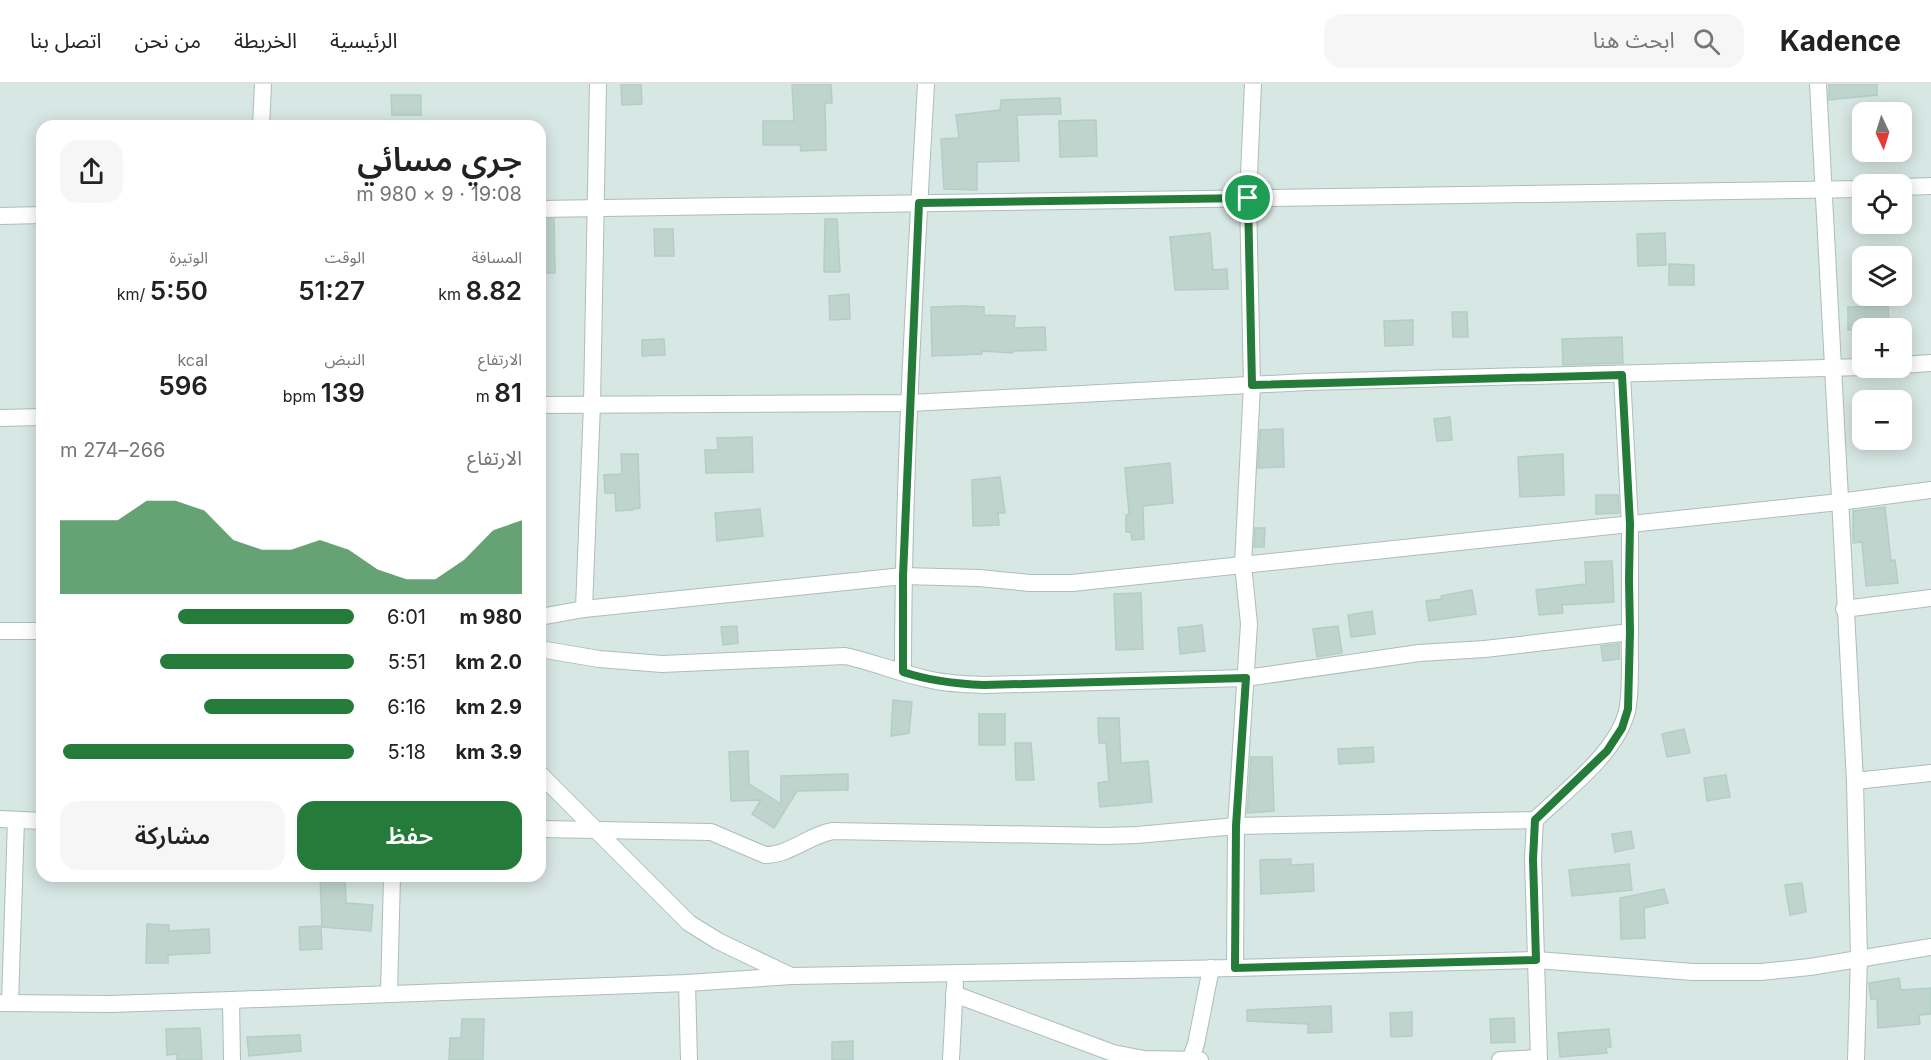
<!DOCTYPE html>
<html lang="ar">
<head>
<meta charset="utf-8">
<style>
	body { margin:0; font-family:Inter,"Noto Sans Arabic",sans-serif; background:#f6f6f6; color:#222; direction:rtl; height:100vh; display:flex; flex-direction:column; font-size:22px; white-space:nowrap }
	* { box-sizing:border-box; margin:0 }
	p { font-size:20px; color:#767676 }
	.icon { flex:none; width:33px; height:33px; fill:none; stroke:currentColor; stroke-width:2; stroke-linecap:round; stroke-linejoin:round }
	.map { position:relative; flex:1; overflow:hidden; direction:ltr }
	.sheet { position:absolute; left:36px; top:36px; width:510px; height:762px; display:flex; flex-direction:column; background:#fff; border-radius:18px; box-shadow:0 3px 15px #0003; direction:rtl }
	.sheet>* { flex:none }
	.needle { width:39px; rotate:176deg }
	.fabs { position:absolute; left:1852px; top:18px; display:grid; gap:12px }
	.fabs a { display:grid; place-items:center; width:60px; height:60px; border-radius:12px; background:#fff; box-shadow:0 3px 15px #0003; font-size:30px }
	.pin { position:absolute; display:grid; place-items:center; width:51px; height:51px; color:#fff; margin:-26px; border:3px solid #fff; border-radius:50%; box-shadow:0 2px 6px #0007 }
	.round { display:grid; place-items:center; flex:none; width:63px; height:63px; border-radius:18px; background:#f6f6f6 }
	.head { display:flex; align-items:center; justify-content:space-between; height:102px; padding:0 24px }
	h1 { font-size:33px; font-weight:600; line-height:45px }
	.figures { display:grid; grid-template-columns:repeat(3,1fr); gap:9px; height:102px; padding:6px 24px }
	.figures div { display:grid; align-content:center }
	.figures b { font-size:26px; font-weight:600 }
	.figures small { font-size:16px; font-weight:400 }
	.figures p { font-size:16px }
	.chart { height:168px; padding:12px 24px }
	.chart p { display:flex; justify-content:space-between }
	.chart svg { width:100%; height:108px; margin-top:6px; fill:#257c3a; opacity:.7 }
	.cta { display:flex; gap:12px; margin-top:auto; padding:12px 24px }
	.cta a { flex:1; height:69px; border-radius:18px; background:#257c3a; color:#fff; font-size:24px; font-weight:600; line-height:69px; text-align:center }
	.cta a+a { background:#f6f6f6; color:#222 }
	ul { padding:0 24px; list-style:none; font-size:20px }
	li { display:grid; grid-template-columns:96px 72px 1fr; align-items:center; height:45px }
	li i { height:15px; border-radius:8px; background:#257c3a }
	header { display:flex; align-items:center; gap:36px; box-sizing:border-box; height:84px; padding:0 30px; background:#fff; border-bottom:2px solid #e0e0e0 }
	header strong { font-size:28px }
	nav { display:flex; gap:33px; margin-inline-start:auto; font-size:21px }
	.search { width:420px; height:54px; background:#f6f6f6; display:flex; align-items:center; gap:15px; box-sizing:border-box; padding:0 21px; border-radius:18px; color:#767676; font-size:22px }
	.map>svg:first-child { display:block }
	.residential { fill:#d7e7e3; fill-rule:evenodd }
	.building { fill:#bfd4cd; stroke:#b3cec6; stroke-width:1.5 }
	.lines { fill:none; stroke-linecap:round; stroke-linejoin:round }
	.minor-casing { stroke:#acbeb9; stroke-width:18 }
	.minor { stroke:#fff; stroke-width:16 }
	.route-casing { stroke:#fff; stroke-width:12 }
	.route { stroke:#257c3a; stroke-width:8 }
</style>
</head>
<body>
<header>
<strong>Kadence</strong>
<div class="search"><svg class="icon" aria-label="search" viewBox="0 0 24 24"><circle cx="10" cy="10" r="6"/><path d="M15 15l6 6"/></svg>ابحث هنا</div>
<nav><a>الرئيسية</a><a>الخريطة</a><a>من نحن</a><a>اتصل بنا</a></nav>
</header>
<div class="map">
<svg width="1931" height="976" viewBox="0 0 1931 976">
	<rect width="100%" height="100%" fill="#e9f3f1"/>
	<path class="residential" d="M0 0H1931V976H0ZM1863 28H1902V68H1863ZM42 42H540V792H42ZM1863 100H1902V140H1863ZM1863 172H1902V212H1863ZM1863 244H1902V284H1863ZM1863 316H1902V356H1863Z"/>
	<g class="building">
		<path d="M621 0H641L642 20 622 21Z"/>
		<path d="M792 0H831L832 19H825L826 66 801 67 800 61H763V37H794Z"/>
		<path d="M1829 0H1877V11L1829 16Z"/>
		<path d="M391 11H421V31H392Z"/>
		<path d="M1060 14 1061 30 1017 31 1019 77 977 78V106L944 105 941 55 959 54 956 31 1000 26 1001 16Z"/>
		<path d="M1096 36 1097 72 1060 73 1059 37Z"/>
		<path d="M540 135H554L555 189H540Z"/>
		<path d="M825 135H837L840 188H824Z"/>
		<path d="M654 145H673L674 172H655Z"/>
		<path d="M1210 149 1213 186 1227 185 1228 205 1175 206 1170 153Z"/>
		<path d="M1665 149 1666 181 1638 182 1637 150Z"/>
		<path d="M1669 180 1694 181V201H1669Z"/>
		<path d="M849 210 850 235 830 236 829 212Z"/>
		<path d="M966 222 984 223V231L1015 232 1014 244 1045 243 1046 266 1013 267V269L982 267V270L932 272 931 223Z"/>
		<path d="M1888 222 1889 244 1848 246V223Z"/>
		<path d="M1452 228H1467L1468 253H1453Z"/>
		<path d="M1413 236V261L1385 262 1384 237Z"/>
		<path d="M1622 253 1623 279 1563 281 1562 255Z"/>
		<path d="M664 255 665 271 642 272V256Z"/>
		<path d="M1450 333 1452 356 1437 357 1434 335Z"/>
		<path d="M1283 345 1284 383 1258 384 1260 346Z"/>
		<path d="M752 353 753 388 706 389 705 366H718L717 354Z"/>
		<path d="M621 370H638L640 424 633 425V426L616 427 615 409H605L604 391 622 390Z"/>
		<path d="M1563 370 1564 411 1520 413 1518 373Z"/>
		<path d="M1170 379 1173 419 1143 422 1144 455 1132 456 1131 448H1126V431L1129 430 1125 384Z"/>
		<path d="M1000 393 1005 429H998L999 441 973 442 972 396Z"/>
		<path d="M1596 411H1618L1619 429 1596 430Z"/>
		<path d="M1885 423 1891 477 1895 476 1898 499 1866 502 1862 458 1853 459V427Z"/>
		<path d="M760 425 763 452 717 457 715 429Z"/>
		<path d="M1255 444H1265L1264 463H1254Z"/>
		<path d="M1612 477 1614 518 1562 521 1563 529 1539 531 1536 506 1586 500 1585 478Z"/>
		<path d="M1472 506 1476 530 1429 537 1426 517 1442 515 1441 512Z"/>
		<path d="M1141 509 1143 565 1116 566 1114 510Z"/>
		<path d="M1372 527 1375 550 1351 553 1348 531Z"/>
		<path d="M1202 541 1205 567 1180 570 1178 544Z"/>
		<path d="M737 542 738 559 723 561 721 543Z"/>
		<path d="M1338 542 1342 569 1317 573 1313 545Z"/>
		<path d="M1619 560V575L1603 577 1601 562Z"/>
		<path d="M893 616 912 618 909 649 891 652Z"/>
		<rect x="979" y="630" width="26" height="31"/>
		<path d="M1098 634H1119L1121 679 1148 677 1152 718 1100 723 1098 699 1109 697 1106 659H1099Z"/>
		<path d="M1684 645 1690 669 1667 673 1662 650Z"/>
		<path d="M1015 659H1031L1034 696H1016Z"/>
		<path d="M1373 663 1374 678 1339 680 1338 665Z"/>
		<path d="M748 667 749 700 781 720V692L848 690V706L797 707 774 744 752 730 761 716 731 717 729 668Z"/>
		<path d="M1251 673H1272L1274 727 1247 729Z"/>
		<path d="M1726 691 1730 713 1707 717 1704 694Z"/>
		<path d="M1631 747 1634 764 1615 768 1612 750Z"/>
		<path d="M1291 775V781L1313 780 1314 807 1261 810 1260 776Z"/>
		<path d="M1629 780 1632 806 1572 812 1569 786Z"/>
		<path d="M320 792H345L346 819 373 821 371 847 322 843Z"/>
		<path d="M1802 799 1806 828 1790 831 1785 801Z"/>
		<path d="M1664 805 1668 819 1644 824 1645 854 1621 855 1620 814Z"/>
		<path d="M147 840 169 841V847L209 845 210 869 168 871V879H146Z"/>
		<path d="M321 842 322 865 300 866 299 843Z"/>
		<path d="M1899 894 1901 906 1931 904V930L1919 931 1920 940 1878 944 1877 915H1871L1869 899Z"/>
		<path d="M1331 922 1332 948 1308 949V940L1247 937V926Z"/>
		<path d="M1412 928V952L1391 953 1390 929Z"/>
		<path d="M1514 934 1515 958 1491 959 1490 935Z"/>
		<path d="M462 935H484L483 976H449L450 954H461Z"/>
		<path d="M200 944 202 976H177V970L167 971 166 945Z"/>
		<path d="M1609 945 1611 963 1606 964 1607 969 1560 973 1558 949Z"/>
		<path d="M300 951 301 967 249 972 247 953Z"/>
		<path d="M853 957V976H832V958Z"/>
	</g>
	<g class="lines">
		<defs>
			<g id="minor">
				<path d="M1818 0 1855 697 1859 874 1856 976"/>
				<path d="M261 42 263 0"/>
				<path d="M1902 103 1931 102"/>
				<path d="M540 125 1863 105"/>
				<path d="M0 132 42 131"/>
				<path d="M1902 281 1931 279"/>
				<path d="M540 321 910 319 1307 298 1863 283"/>
				<path d="M0 334 42 333"/>
				<path d="M584 525 592 320 598 0"/>
				<path d="M1844 525 1931 514"/>
				<path d="M540 533 584 525 903 492 979 494 1030 499H1072L1839 418 1931 406"/>
				<path d="M0 547H42"/>
				<path d="M540 565 599 575 662 580 845 572C873 578 899 589 927 595 946 600 964 600 984 601L1246 594 1419 569 1485 565 1630 548V440L1622 291"/>
				<path d="M903 588C903 392 915 196 926 0"/>
				<path d="M540 690 689 839 718 857 789 891"/>
				<path d="M1855 697 1931 689"/>
				<path d="M0 735 42 737"/>
				<path d="M1535 736 1533 775 1539 976"/>
				<path d="M540 745 711 748 765 771C790 771 809 751 833 747L1105 752 1137 751 1236 742 1535 736C1565 707 1617 669 1627 627 1632 606 1629 572 1630 548"/>
				<path d="M1235 884 1236 742 1249 540 1243 481 1252 301 1248 114 1253 0"/>
				<path d="M687 899 689 976"/>
				<path d="M389 910 392 792"/>
				<path d="M954 910 1113 969 1144 975 1200 976"/>
				<path d="M231 916 232 976"/>
				<path d="M0 919 110 920 231 916 687 899 792 892 1235 884 1536 876 1693 888H1761L1810 883 1931 863"/>
				<path d="M10 919 16 736"/>
				<path d="M951 976 955 899"/>
				<path d="M1190 976 1196 960 1211 884"/>
				<path d="M1500 976 1539 974"/>
			</g>
		</defs>
		<use href="#minor" class="minor-casing"/>
		<use href="#minor" class="minor"/>
	</g>
	<g class="lines">
		<defs>
			<path id="route" d="M1248 114 1252 301 1622 291 1630 440 1629 496 1630 548 1628 625 1622 644 1607 667 1535 736 1533 775 1536 876 1235 884 1236 742 1246 594 984 601C956 600 930 597 903 588V492L919 119Z"/>
		</defs>
		<use href="#route" class="route-casing"/>
		<use href="#route" class="route"/>
	</g>
</svg>
<div class="fabs">
<a><svg class="needle" viewBox="-14 -14 28 28"><path d="M0-13l5 13h-10z" fill="#e53935"/><path d="M0 13l5-13h-10z" fill="#767676"/></svg></a>
<a><svg class="icon" aria-label="locate" viewBox="0 0 24 24"><circle cx="12" cy="12" r="6"/><path d="M12 2v4M12 18v4M2 12h4M18 12h4"/></svg></a>
<a><svg class="icon" aria-label="layers" viewBox="0 0 24 24"><path d="M12 4l9 5-9 5-9-5zM3 14l9 5 9-5"/></svg></a>
<a>+</a>
<a>−</a>
</div>
<div class="pin" style="left:1248px;top:114px;background:#1e9e55"><svg class="icon" aria-label="arrive" viewBox="0 0 24 24"><path d="M6 21V4h12l-3 4 3 4H6"/></svg></div>
<section class="sheet">
<div class="head"><div><h1>جري مسائي</h1><p>19:08 · 9 × 980 m</p></div><a class="round"><svg class="icon" aria-label="share" viewBox="0 0 24 24"><path d="M12 15V3M7 8l5-5 5 5M5 13v7h14v-7"/></svg></a></div>
<div class="figures">
<div><p>المسافة</p><b>8.82<small> km</small></b></div>
<div><p>الوقت</p><b>51:27</b></div>
<div><p>الوتيرة</p><b>5:50<small> /km</small></b></div>
</div>
<div class="figures">
<div><p>الارتفاع</p><b>81<small> m</small></b></div>
<div><p>النبض</p><b>139<small> bpm</small></b></div>
<div><p>kcal</p><b>596</b></div>
</div>
<div class="chart"><p><span>الارتفاع</span>266–274 m</p>
<svg viewBox="0 0 160 44" preserveAspectRatio="none"><path d="M0 44V14L10 14L20 14L30 6L40 6L50 10L60 22L70 26L80 26L90 22L100 26L110 34L120 38L130 38L140 30L150 18L160 14V44z"/></svg>
</div>
<ul>
<li><b>980 m</b>6:01<i style="width:60%"></i></li>
<li><b>2.0 km</b>5:51<i style="width:66%"></i></li>
<li><b>2.9 km</b>6:16<i style="width:51%"></i></li>
<li><b>3.9 km</b>5:18<i style="width:99%"></i></li>
</ul>
<div class="cta"><a>حفظ</a><a>مشاركة</a></div>
</section>
</div>
</body>
</html>
